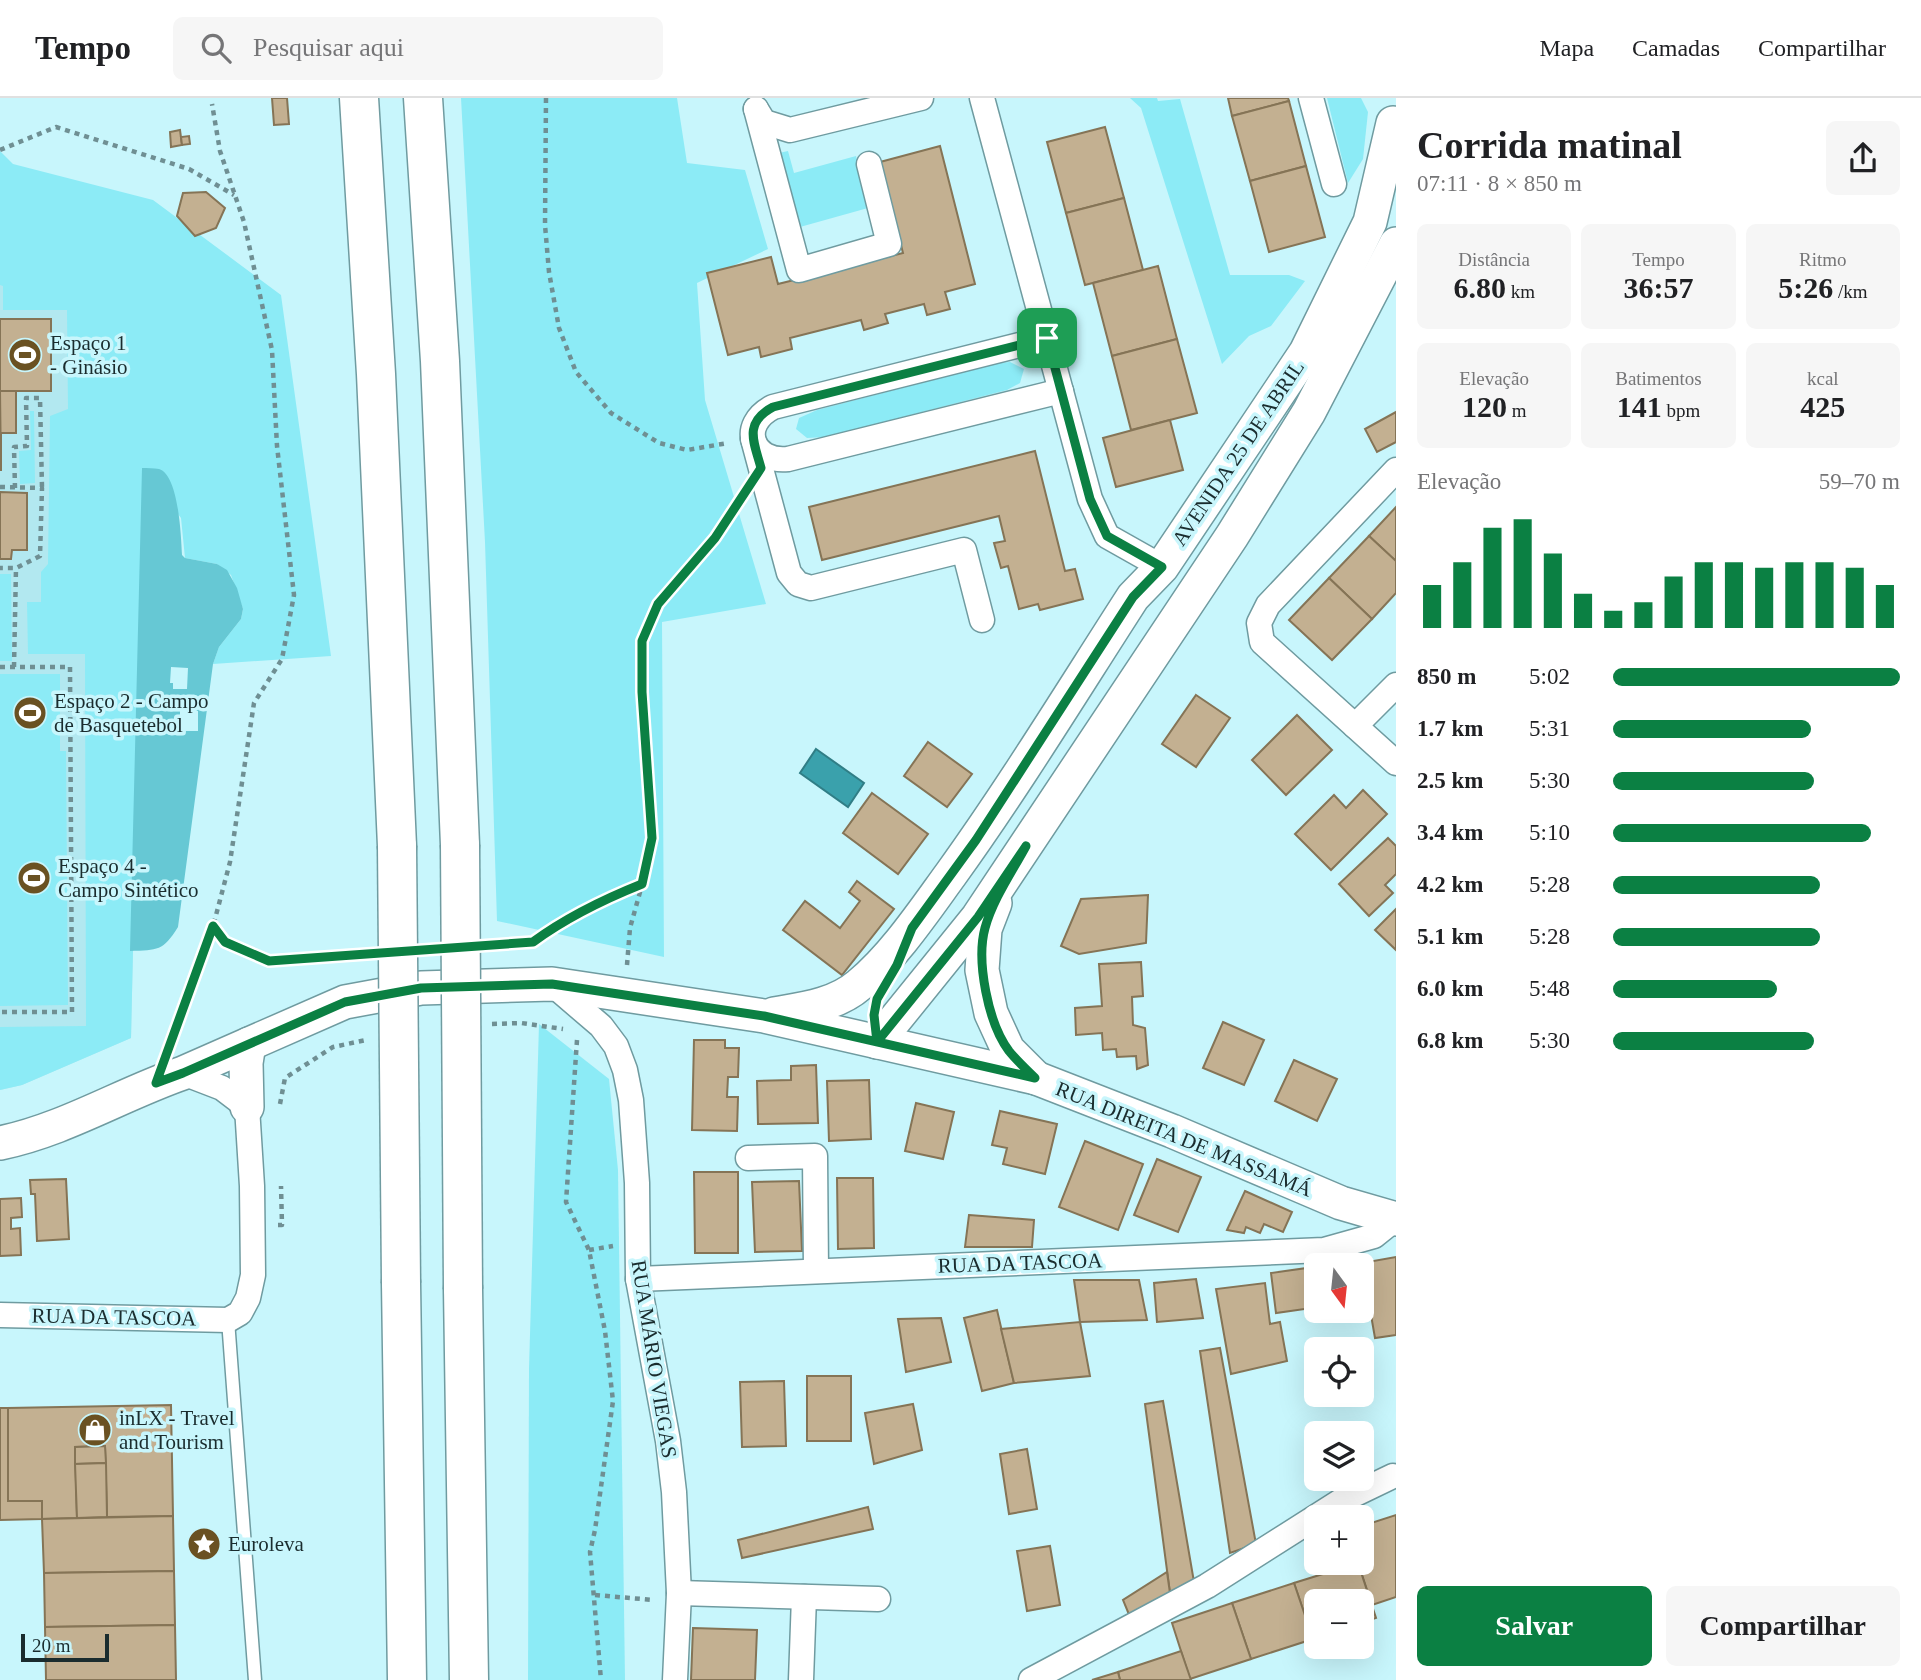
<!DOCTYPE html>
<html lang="pt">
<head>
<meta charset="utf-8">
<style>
	body { margin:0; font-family:Georgia,serif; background:#f6f6f6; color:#202124; height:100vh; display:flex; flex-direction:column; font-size:26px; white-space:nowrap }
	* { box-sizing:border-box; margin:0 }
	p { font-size:23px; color:#757577 }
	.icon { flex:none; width:38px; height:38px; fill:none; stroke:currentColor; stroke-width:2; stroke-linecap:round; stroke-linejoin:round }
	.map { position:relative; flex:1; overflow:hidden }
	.details { display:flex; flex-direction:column; background:#fff; width:525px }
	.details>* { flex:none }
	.needle { width:46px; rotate:165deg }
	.fabs { position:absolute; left:1304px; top:1155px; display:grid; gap:14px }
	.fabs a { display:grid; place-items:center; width:70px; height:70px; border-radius:10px; background:#fff; box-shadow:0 7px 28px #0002; font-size:35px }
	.scale { position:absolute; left:21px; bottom:18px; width:88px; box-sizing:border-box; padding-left:7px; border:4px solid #1a2c2e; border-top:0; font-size:19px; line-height:24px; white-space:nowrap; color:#1a2c2e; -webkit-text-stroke:5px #c8f6fc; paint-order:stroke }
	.pin { position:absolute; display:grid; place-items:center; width:60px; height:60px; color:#fff; margin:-30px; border-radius:14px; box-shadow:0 4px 10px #0006 }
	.round { display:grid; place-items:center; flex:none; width:74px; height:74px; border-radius:10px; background:#f6f6f6 }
	.headline { display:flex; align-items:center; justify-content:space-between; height:119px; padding:0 21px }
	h1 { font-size:38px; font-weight:700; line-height:52px }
	.figures { display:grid; grid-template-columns:repeat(3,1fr); gap:10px; height:119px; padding:7px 21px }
	.figures div { display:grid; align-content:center; border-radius:10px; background:#f6f6f6; text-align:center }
	.figures b { font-size:30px; font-weight:700 }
	.figures small { font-size:19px; font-weight:400 }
	.figures p { font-size:19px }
	.chart { height:196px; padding:14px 21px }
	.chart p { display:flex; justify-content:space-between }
	.chart svg { width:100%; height:126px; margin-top:7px; stroke:#0b8043; stroke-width:6 }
	.action { display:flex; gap:14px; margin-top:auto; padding:14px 21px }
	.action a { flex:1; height:80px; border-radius:10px; background:#0b8043; color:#fff; font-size:28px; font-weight:700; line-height:80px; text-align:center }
	.action a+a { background:#f6f6f6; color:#202124 }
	ul { padding:0 21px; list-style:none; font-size:23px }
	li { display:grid; grid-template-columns:112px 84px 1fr; align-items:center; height:52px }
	li i { height:18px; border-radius:9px; background:#0b8043 }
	header { display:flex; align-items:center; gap:42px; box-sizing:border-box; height:98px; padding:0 35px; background:#fff; border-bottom:2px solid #e0e0e0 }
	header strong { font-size:33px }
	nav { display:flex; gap:38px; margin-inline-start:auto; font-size:24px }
	.search { width:490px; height:63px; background:#f6f6f6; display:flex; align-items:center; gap:18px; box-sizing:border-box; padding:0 24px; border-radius:10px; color:#757577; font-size:26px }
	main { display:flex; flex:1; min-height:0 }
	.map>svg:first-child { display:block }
	.built { fill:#b2e8f0 }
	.green { fill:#8cebf6 }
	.forest { fill:#66c8d4; fill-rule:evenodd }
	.water { fill:#3aa1ac; stroke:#307e86; stroke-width:2 }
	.building { fill:#c3b091; stroke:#857456; stroke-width:2 }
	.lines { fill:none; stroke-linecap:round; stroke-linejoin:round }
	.lane-casing { stroke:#6f9ba0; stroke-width:15 }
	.street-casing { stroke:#6f9ba0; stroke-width:27 }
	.secondary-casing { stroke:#6f9ba0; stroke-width:36 }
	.highway-casing { stroke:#6f9ba0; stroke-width:41 }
	.path { stroke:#6f8f93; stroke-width:4.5; stroke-dasharray:5 5; stroke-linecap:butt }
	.lane { stroke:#fff; stroke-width:12 }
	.street { stroke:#fff; stroke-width:24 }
	.secondary { stroke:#fff; stroke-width:33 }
	.highway { stroke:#fff; stroke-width:38 }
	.highway-bridge-casing { stroke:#6f9ba0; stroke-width:41; stroke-linecap:butt }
	.highway-bridge { stroke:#fff; stroke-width:38 }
	.route-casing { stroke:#fff; stroke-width:14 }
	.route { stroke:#0b8043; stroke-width:9 }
	.labels { text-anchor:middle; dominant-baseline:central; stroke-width:7; stroke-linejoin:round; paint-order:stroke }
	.poi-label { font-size:21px; fill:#1a2c2e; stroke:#c8f6fc; text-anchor:start }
	.street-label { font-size:21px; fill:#1a2c2e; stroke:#c8f6fc }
</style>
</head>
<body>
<header>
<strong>Tempo</strong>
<div class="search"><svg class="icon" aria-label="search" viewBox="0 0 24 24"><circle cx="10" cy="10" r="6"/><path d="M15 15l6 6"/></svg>Pesquisar aqui</div>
<nav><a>Mapa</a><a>Camadas</a><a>Compartilhar</a></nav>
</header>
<main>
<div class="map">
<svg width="1396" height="1582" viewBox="0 0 1396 1582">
	<rect width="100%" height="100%" fill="#c8f6fc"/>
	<path class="built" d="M0 157 147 223 131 940 22 987 0 992Z"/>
	<g class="green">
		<path d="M461 0H677L687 65 745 72 768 151 697 185 705 302 766 506 662 524 664 859 497 823 485 444Z"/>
		<path d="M1130 0H1157L1158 3 1180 1 1230 177H1289L1305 183 1271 228 1249 238 1222 266 1141 10Z"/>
		<path d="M1327 0H1361L1368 14 1363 61 1348 85Z"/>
		<path d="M0 53 13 66 153 102 281 197 331 558 213 566 219 549 241 521 243 511 231 477 217 466 185 460 181 420 144 371 131 940 22 987 0 992V929L86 928 85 556H28L27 504H41V474L48 466 50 318 68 311 67 212H3V188L0 187Z"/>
		<path d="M788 53 794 75 856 58 868 110 800 129 779 55Z"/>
		<path d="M1010 264 1024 271 1020 285 1007 292 825 339 807 340 796 331 799 320 817 312 998 265Z"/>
		<path d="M30 313H34L35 385 20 386 19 353 31 352Z"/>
		<path d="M0 476H11L12 563H0Z"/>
		<path d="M0 576H60V653H66L68 907 0 908Z"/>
		<path d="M539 926 609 981 618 1072 625 1582H528L529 1271Z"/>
	</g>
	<path class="forest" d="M142 370C147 370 154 370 159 371 179 377 181 439 182 457L185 460 217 466 227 472 237 490 243 511 241 521 219 549 213 566 178 829C163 853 158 852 130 853ZM171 569 188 570 187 591H173V585H170ZM180 613H198V633H180Z"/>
	<path class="water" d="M816 651 864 685 848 709 800 675Z"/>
	<g class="building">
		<path d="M272 0H287L289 26 274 27Z"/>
		<path d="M1228 0H1288L1289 3 1232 18Z"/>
		<path d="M1289 3 1306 68 1250 83 1232 18Z"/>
		<path d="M1105 29 1124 100 1066 115 1047 44Z"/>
		<path d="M180 32 182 47 171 49 170 34Z"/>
		<path d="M189 38 190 46 182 47 181 39Z"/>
		<path d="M940 48 975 186 945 194 950 211 927 217 924 206 885 216 888 225 864 232 861 222 790 240 792 251 761 259 759 249 728 257 707 175 771 159 778 186 903 155 880 64Z"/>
		<path d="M1306 68 1325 139 1269 154 1250 83Z"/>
		<path d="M206 94 225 110 216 130 195 138 177 118 183 95Z"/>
		<path d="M1124 100 1143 172 1085 187 1066 115Z"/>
		<path d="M1158 168 1177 241 1112 258 1093 185Z"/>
		<rect x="0" y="221" width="51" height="72"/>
		<path d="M1177 241 1197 315 1131 332 1112 258Z"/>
		<path d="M0 293H16V335H1V373Z"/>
		<path d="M1396 314V344L1377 354 1365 331Z"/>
		<path d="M1170 322 1183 372 1116 389 1103 340Z"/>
		<path d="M1035 353 1065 473 1075 471 1083 501 1040 512 1038 506 1019 511 1008 468 1001 470 994 445 1005 443 999 418 822 462 809 409Z"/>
		<path d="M0 394 27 395V452H12L11 461H0Z"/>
		<path d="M1396 409V463L1369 438Z"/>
		<path d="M1369 438 1396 463V495L1372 521 1329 480Z"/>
		<path d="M1329 480 1372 521 1332 562 1289 522Z"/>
		<path d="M1196 597 1230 620 1196 669 1162 646Z"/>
		<path d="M1297 617 1332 652 1286 697 1252 662Z"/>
		<path d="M928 644 972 676 947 709 904 678Z"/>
		<path d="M1363 692 1387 716 1331 772 1295 736 1334 697 1346 710Z"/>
		<path d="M872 695 928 736 898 776 843 735Z"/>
		<path d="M1388 740 1396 748V776L1385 787 1393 795 1369 818 1339 786Z"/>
		<path d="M857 783 894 811 842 877 783 832 805 803 840 830 860 803 849 794Z"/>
		<path d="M1148 797 1146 845 1079 856 1061 848 1081 801Z"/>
		<path d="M1396 811V852L1375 832Z"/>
		<path d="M1141 864 1143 898 1132 899 1133 927 1145 930 1148 967 1137 971 1136 958 1117 959 1116 951 1103 952 1102 935 1076 937 1075 910 1102 908 1099 866Z"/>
		<path d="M1223 924 1264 942 1244 987 1203 970Z"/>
		<path d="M694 942H725V950H739L738 979H728L727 999H738L737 1033 692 1032Z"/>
		<path d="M1294 962 1337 981 1317 1023 1275 1003Z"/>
		<path d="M816 967 818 1025 758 1026 757 983 791 982V968Z"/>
		<path d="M869 982 871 1041 829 1043 827 983Z"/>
		<path d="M916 1005 954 1014 943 1061 905 1053Z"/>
		<path d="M1000 1013 1057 1026 1045 1076 1003 1066 1007 1050 992 1047Z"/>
		<path d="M1085 1043 1143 1066 1118 1132 1059 1109Z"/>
		<path d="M1157 1061 1201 1079 1178 1134 1134 1117Z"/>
		<path d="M694 1074H738V1155H695Z"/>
		<path d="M837 1080H873L874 1150 838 1151Z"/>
		<path d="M66 1081 69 1141 37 1143 35 1096H31L30 1082Z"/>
		<path d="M799 1083 802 1153 755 1154 752 1084Z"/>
		<path d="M1245 1093 1292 1114 1283 1134 1264 1126 1260 1135 1246 1129 1244 1135 1227 1132Z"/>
		<path d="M21 1100 22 1119 11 1120V1131L20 1130 21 1157 0 1158V1101Z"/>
		<path d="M969 1117 1034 1122 1032 1149H965Z"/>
		<path d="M1396 1159V1237L1375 1240 1362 1165Z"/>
		<path d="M1362 1165 1368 1199 1362 1200V1167H1347Z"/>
		<path d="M1307 1170 1312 1210 1276 1215 1271 1175Z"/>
		<path d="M1196 1181 1203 1220 1157 1224 1154 1185Z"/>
		<path d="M1074 1182H1139L1147 1222 1080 1224Z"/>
		<path d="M1265 1185 1270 1226 1280 1224 1287 1263 1231 1276 1216 1191Z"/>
		<path d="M997 1212 1014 1285 982 1293 964 1220Z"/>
		<path d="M941 1220 951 1264 906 1274 898 1221Z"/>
		<path d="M1080 1224 1090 1278 1014 1285 1001 1231Z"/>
		<path d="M1220 1250 1256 1446 1230 1455 1200 1253Z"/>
		<rect x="807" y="1278" width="44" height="65"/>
		<path d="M784 1283 786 1348 742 1349 740 1284Z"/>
		<path d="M1163 1303 1194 1484 1170 1495 1145 1306Z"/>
		<path d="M913 1306 922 1352 874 1366 865 1315Z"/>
		<path d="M171 1307 173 1418 107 1419 105 1348 75 1349 77 1420 42 1421V1403H8V1310Z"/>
		<path d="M0 1310H8V1403H42V1421L0 1422Z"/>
		<path d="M105 1348 106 1365 75 1366V1349Z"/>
		<path d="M1027 1351 1037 1411 1009 1416 1000 1356Z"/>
		<path d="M106 1365 107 1419 77 1420 75 1366Z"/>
		<path d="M868 1409 873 1431 742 1460 738 1442Z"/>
		<path d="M1396 1417V1499L1372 1507 1358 1465H1362V1428Z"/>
		<path d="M173 1418 174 1473 44 1475 42 1421Z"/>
		<path d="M1050 1448 1060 1507 1027 1513 1017 1453Z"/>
		<path d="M1358 1465 1376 1520 1362 1525V1503H1316V1540L1313 1541 1294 1485Z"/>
		<path d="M174 1473 175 1527 45 1529 44 1475Z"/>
		<path d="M1167 1474 1170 1495 1130 1519 1123 1502Z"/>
		<path d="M1294 1485 1313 1541 1251 1561 1232 1505Z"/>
		<path d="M1232 1505 1251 1561 1190 1581 1172 1525Z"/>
		<path d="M175 1527 176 1582H46L45 1529Z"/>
		<path d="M693 1530 757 1532 755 1582H691Z"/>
		<path d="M1181 1553 1191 1582H1120L1118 1574Z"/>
		<path d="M1118 1574 1120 1582H1092Z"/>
	</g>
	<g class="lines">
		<defs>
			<path id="lane" d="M228 1222 255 1582"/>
			<g id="street">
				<path d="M982 0 1090 401 1107 438 1162 469"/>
				<path d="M1311 0 1334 86"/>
				<path d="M756 11 799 172 889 146 869 66"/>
				<path d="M756 11 764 24 790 32 921 0"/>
				<path d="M1047 240 773 309C738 327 752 365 788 361L1061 293"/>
				<path d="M753 341 789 475 798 486 811 490 964 452 982 522"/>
				<path d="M1396 372 1268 507 1259 525 1262 544 1396 665"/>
				<path d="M1355 628 1396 587"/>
				<path d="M552 886 601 928 616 948 625 972 631 1002 637 1085 638 1181 668 1343 674 1394 679 1495 675 1582"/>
				<path d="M748 1060 815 1058 816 1173"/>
				<path d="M638 1181 1324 1152 1374 1138 1395 1121"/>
				<path d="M0 1217 228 1222 240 1215 248 1200 253 1177 252 1088 247 1009 222 990 183 975"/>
				<path d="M679 1495 878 1501"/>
				<path d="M801 1582 804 1499"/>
				<path d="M1031 1582 1207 1488 1341 1403 1393 1378"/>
			</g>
			<g id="secondary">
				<path d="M995 805 985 831 982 872 991 915 1008 952 1036 980"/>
				<path d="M774 916C803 911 836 907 859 887 894 858 924 813 951 776 1015 687 1073 592 1133 499L1162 469 1306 254 1370 124 1393 25"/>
				<path d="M877 944 978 819 1232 438 1309 314 1396 146"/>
				<path d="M247 1009 246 965 249 946"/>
				<path d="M0 1045C64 1032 122 996 183 975L345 904 421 890 552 886 764 918 1036 980 1172 1033 1341 1105 1396 1121"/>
			</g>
			<g id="highway">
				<path d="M359 0 376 276 397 748"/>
				<path d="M423 0 440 263 460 747"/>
				<path d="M401 1185 407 1582"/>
				<path d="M463 1191 469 1582"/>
			</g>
		</defs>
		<use href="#lane" class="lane-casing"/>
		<use href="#street" class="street-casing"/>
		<use href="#secondary" class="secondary-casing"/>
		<use href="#highway" class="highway-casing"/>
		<g class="path">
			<path d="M546 0 545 127 549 174 559 230 576 274 611 315 659 345 687 352 728 345"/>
			<path d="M0 52 56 29 189 71 234 97"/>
			<path d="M0 389 42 390 40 458 16 470H0"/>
			<path d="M15 390 14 349 27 348 26 300H40L42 390"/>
			<path d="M0 569H70L72 914H0"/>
			<path d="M14 569 16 470"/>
			<path d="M213 828 225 844 269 863 366 857"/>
			<path d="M493 847 533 844 562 823 592 807 642 786 652 740 642 594V543L658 506 715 441 741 400"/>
			<path d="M627 867 630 830 642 787"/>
			<path d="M492 926 521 925 563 931"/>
			<path d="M577 942 566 1104 589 1152 605 1233 613 1303 595 1432 590 1454 601 1582"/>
			<path d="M170 948 210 840 230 764 254 605 282 561 294 497 277 348 272 252 244 124 220 53 212 6"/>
			<path d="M280 1006 285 980 333 949 366 942"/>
			<path d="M278 1127H282L281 1088"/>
			<path d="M589 1152 613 1148"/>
			<path d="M595 1497 653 1502"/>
		</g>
		<use href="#lane" class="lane"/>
		<use href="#street" class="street"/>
		<use href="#secondary" class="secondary"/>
		<use href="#highway" class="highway"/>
		<defs>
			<g id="highway-bridge">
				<path d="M460 747 463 1191"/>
				<path d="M397 748 401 1185"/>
			</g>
		</defs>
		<use href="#highway-bridge" class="highway-bridge-casing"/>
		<use href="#highway-bridge" class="highway-bridge"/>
	</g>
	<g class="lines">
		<defs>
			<path id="route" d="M1047 240 773 309C743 325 754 344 761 370L715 440 658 506 642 543V594L652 740 642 786C602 802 567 819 533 844L269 863 225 844 213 828 156 985 183 975 345 904 421 890 552 886 764 918 1035 980C1027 972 1017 963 1009 953 988 925 976 863 985 830 993 801 1012 774 1026 748L978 819 877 944 874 917 877 901 897 867 912 830 976 742 1133 499 1162 469 1107 438 1090 401 1047 240"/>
		</defs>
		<use href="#route" class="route-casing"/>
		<use href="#route" class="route"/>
	</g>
	<defs>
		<symbol id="stadium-disc" viewBox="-11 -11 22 22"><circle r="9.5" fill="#6a5122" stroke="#c8f6fc"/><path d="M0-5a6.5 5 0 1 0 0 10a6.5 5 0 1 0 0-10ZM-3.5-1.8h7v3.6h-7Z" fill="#fff"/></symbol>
		<symbol id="shop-disc" viewBox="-11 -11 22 22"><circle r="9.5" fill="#6a5122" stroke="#c8f6fc"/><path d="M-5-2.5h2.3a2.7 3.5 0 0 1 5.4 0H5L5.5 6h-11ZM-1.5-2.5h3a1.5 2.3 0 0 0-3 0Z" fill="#fff"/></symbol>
		<symbol id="sight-disc" viewBox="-11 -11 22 22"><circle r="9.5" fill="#6a5122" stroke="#c8f6fc"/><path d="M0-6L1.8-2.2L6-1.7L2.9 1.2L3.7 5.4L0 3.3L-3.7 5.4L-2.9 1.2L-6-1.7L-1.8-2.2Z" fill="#fff"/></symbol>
	</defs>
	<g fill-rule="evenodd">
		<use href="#stadium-disc" x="6" y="238" width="38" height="38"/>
		<use href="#stadium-disc" x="11" y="596" width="38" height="38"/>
		<use href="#stadium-disc" x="15" y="761" width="38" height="38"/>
		<use href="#shop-disc" x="76" y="1313" width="38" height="38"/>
		<use href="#sight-disc" x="185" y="1427" width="38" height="38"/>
	</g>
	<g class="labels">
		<g class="poi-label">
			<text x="50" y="245">Espaço 1<tspan x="50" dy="24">- Ginásio</tspan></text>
			<text x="54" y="603">Espaço 2 - Campo<tspan x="54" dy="24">de Basquetebol</tspan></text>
			<text x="58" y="768">Espaço 4 -<tspan x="58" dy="24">Campo Sintético</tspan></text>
			<text x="119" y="1320">inLX - Travel<tspan x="119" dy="24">and Tourism</tspan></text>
			<text x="228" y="1446">Euroleva</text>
		</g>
		<g class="street-label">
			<text transform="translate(1238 355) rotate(-56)">AVENIDA 25 DE ABRIL</text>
			<text transform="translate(1184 1041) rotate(22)">RUA DIREITA DE MASSAMÁ</text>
			<text transform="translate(1020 1165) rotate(-2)">RUA DA TASCOA</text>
			<text transform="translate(114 1219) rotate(1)">RUA DA TASCOA</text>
			<text transform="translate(654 1261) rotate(81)">RUA MÁRIO VIEGAS</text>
		</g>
	</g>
</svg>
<div class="fabs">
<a><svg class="needle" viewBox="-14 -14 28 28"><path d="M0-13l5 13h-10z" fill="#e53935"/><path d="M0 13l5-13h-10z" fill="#757577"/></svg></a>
<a><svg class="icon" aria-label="locate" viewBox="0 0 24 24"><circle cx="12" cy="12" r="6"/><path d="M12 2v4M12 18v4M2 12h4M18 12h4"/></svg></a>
<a><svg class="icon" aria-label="layers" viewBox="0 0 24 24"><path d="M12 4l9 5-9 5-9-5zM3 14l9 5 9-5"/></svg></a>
<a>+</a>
<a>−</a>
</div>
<div class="scale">20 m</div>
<div class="pin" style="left:1047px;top:240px;background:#1e9e55"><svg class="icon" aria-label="arrive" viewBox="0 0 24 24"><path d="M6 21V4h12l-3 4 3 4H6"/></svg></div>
</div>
<section class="details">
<div class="headline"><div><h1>Corrida matinal</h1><p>07:11 · 8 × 850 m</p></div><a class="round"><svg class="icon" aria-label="share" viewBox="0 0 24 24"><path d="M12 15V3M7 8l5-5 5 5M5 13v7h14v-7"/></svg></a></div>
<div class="figures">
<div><p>Distância</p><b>6.80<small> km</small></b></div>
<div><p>Tempo</p><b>36:57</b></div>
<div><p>Ritmo</p><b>5:26<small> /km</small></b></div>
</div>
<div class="figures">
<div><p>Elevação</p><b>120<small> m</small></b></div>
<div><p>Batimentos</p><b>141<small> bpm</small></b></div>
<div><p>kcal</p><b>425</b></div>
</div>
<div class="chart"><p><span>Elevação</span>59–70 m</p>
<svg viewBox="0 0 160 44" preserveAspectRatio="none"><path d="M5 44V29M15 44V21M25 44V9M35 44V6M45 44V18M55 44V32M65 44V38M75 44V35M85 44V26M95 44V21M105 44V21M115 44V23M125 44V21M135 44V21M145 44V23M155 44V29"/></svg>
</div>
<ul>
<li><b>850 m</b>5:02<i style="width:100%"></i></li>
<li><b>1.7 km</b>5:31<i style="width:69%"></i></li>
<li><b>2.5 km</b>5:30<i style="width:70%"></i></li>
<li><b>3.4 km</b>5:10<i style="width:90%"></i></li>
<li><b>4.2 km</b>5:28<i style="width:72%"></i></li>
<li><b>5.1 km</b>5:28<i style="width:72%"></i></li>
<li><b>6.0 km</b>5:48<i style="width:57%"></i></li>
<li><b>6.8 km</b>5:30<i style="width:70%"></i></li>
</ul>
<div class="action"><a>Salvar</a><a>Compartilhar</a></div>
</section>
</main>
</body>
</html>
